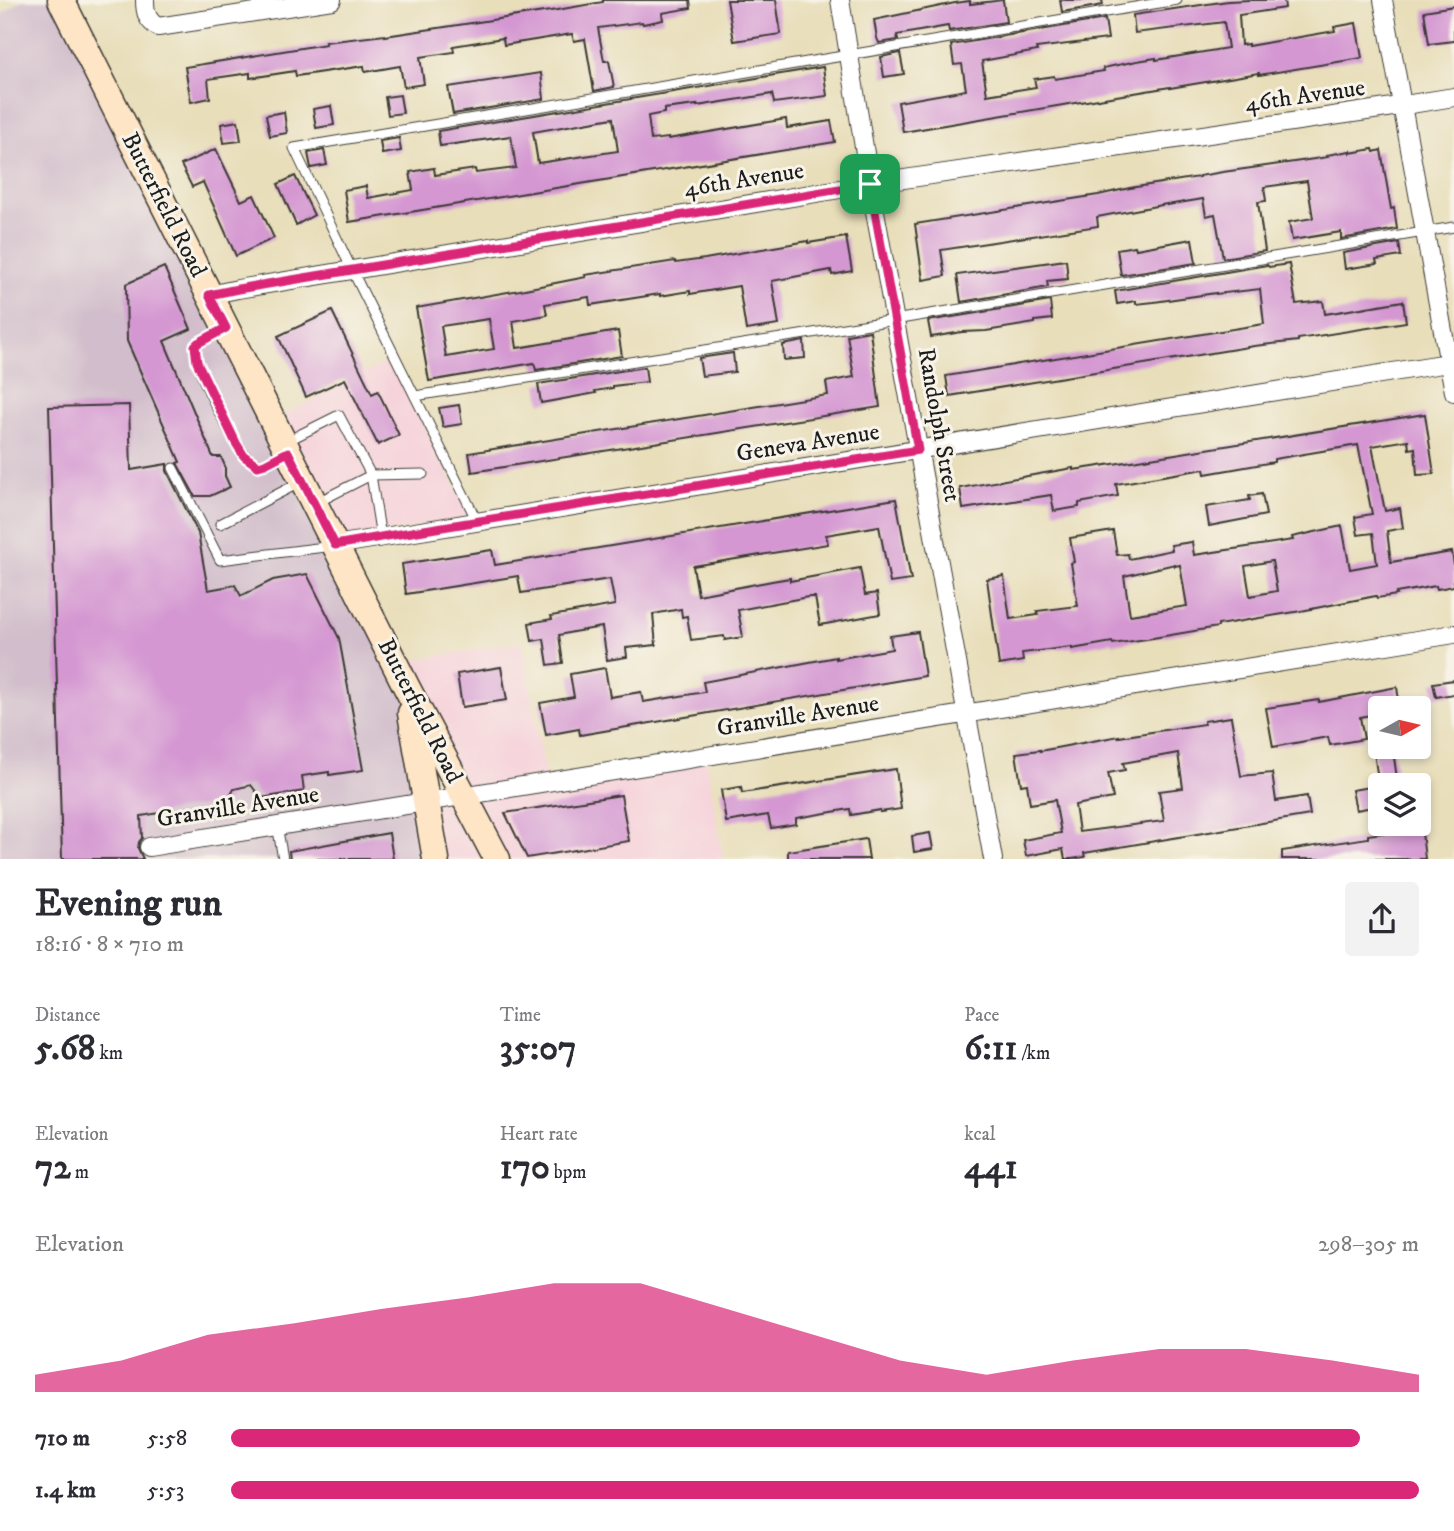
<!DOCTYPE html>
<html lang="en">
<head>
<meta charset="utf-8">
<style>
	body { margin:0; font-family:"IM FELL DW Pica",serif; background:#f2f2f3; color:#2b2b33; height:100vh; display:flex; flex-direction:column; font-size:26px; white-space:nowrap }
	* { box-sizing:border-box; margin:0 }
	p { font-size:23px; color:#7c7c81 }
	.icon { flex:none; width:38px; height:38px; fill:none; stroke:currentColor; stroke-width:2; stroke-linecap:round; stroke-linejoin:round }
	.map { position:relative; height:859px; overflow:hidden }
	.drawer { display:flex; flex-direction:column; background:#fff; flex:1 }
	.drawer>* { flex:none }
	.needle { width:46px; rotate:82deg }
	.controls { position:absolute; left:1368px; top:696px; display:grid; gap:14px }
	.controls a { display:grid; place-items:center; width:63px; height:63px; border-radius:7px; background:#fff; box-shadow:0 4px 10px #0003; font-size:35px }
	.pin { position:absolute; display:grid; place-items:center; width:60px; height:60px; color:#fff; margin:-30px; border-radius:14px; box-shadow:0 4px 10px #0006 }
	.round { display:grid; place-items:center; flex:none; width:74px; height:74px; border-radius:7px; background:#f2f2f3 }
	.head { display:flex; align-items:center; justify-content:space-between; height:119px; padding:0 35px }
	h1 { font-size:38px; font-weight:700; line-height:52px }
	.metrics { display:grid; grid-template-columns:repeat(3,1fr); gap:10px; height:119px; padding:7px 35px }
	.metrics div { display:grid; align-content:center }
	.metrics b { font-size:35px; font-weight:700 }
	.metrics small { font-size:19px; font-weight:400 }
	.metrics p { font-size:19px }
	.chart { height:196px; padding:14px 35px }
	.chart p { display:flex; justify-content:space-between }
	.chart svg { width:100%; height:126px; margin-top:7px; fill:#db2777; opacity:.7 }
	ul { padding:0 35px; list-style:none; font-size:23px }
	li { display:grid; grid-template-columns:112px 84px 1fr; align-items:center; height:52px }
	li i { height:18px; border-radius:9px; background:#db2777 }
	.map>svg:first-child { display:block }
	.built { fill:#f6cfd9 }
	.industrial { fill:#d1bdcb }
	.building { fill:#d497d2; fill-rule:evenodd }
	.lines { fill:none; stroke-linecap:round; stroke-linejoin:round }
	.service-casing { stroke:#3b3934; stroke-width:11 }
	.minor-casing { stroke:#3b3934; stroke-width:20 }
	.secondary-casing { stroke:#3b3934; stroke-width:29 }
	.service { stroke:#fff; stroke-width:9 }
	.minor { stroke:#fff; stroke-width:18 }
	.secondary { stroke:#fde5c5; stroke-width:26 }
	.route-casing { stroke:#fff; stroke-width:14 }
	.route { stroke:#db2777; stroke-width:9 }
	.labels { text-anchor:middle; dominant-baseline:central; stroke-width:6; stroke-linejoin:round; paint-order:stroke }
	.street-label { font-size:24px; fill:#1c1c1c; stroke:#f7f3e8 }
</style>
</head>
<body>
<div class="map">
<svg width="1454" height="859" viewBox="0 0 1454 859">
	<rect width="100%" height="100%" fill="#f7f3e8"/>
	<filter id="ink" filterUnits="userSpaceOnUse"><feTurbulence type="fractalNoise" baseFrequency=".0143" numOctaves="2"/><feDisplacementMap in="SourceGraphic" scale="14" xChannelSelector="R" yChannelSelector="G"/><feConvolveMatrix kernelMatrix="1 2 1 2 8 2 1 2 1" color-interpolation-filters="sRGB"/></filter>
	<filter id="wash" filterUnits="userSpaceOnUse"><feTurbulence type="fractalNoise" baseFrequency=".00686" numOctaves="4" result="noise"/><feDisplacementMap in="SourceGraphic" scale="28" xChannelSelector="R" yChannelSelector="G"/><feGaussianBlur stdDeviation="1.57" result="paint"/><feColorMatrix in="noise" values="0 0 0 0 0 0 0 0 0 0 0 0 0 0 0 0 0 1.4 0 .05"/><feComposite in="paint" operator="in"/></filter>
	<g filter="url(#wash)">
		<rect width="100%" height="100%" fill="#e8deba"/>
		<g class="built">
			<path d="M391 360 471 518 343 539 281 417Z"/>
			<path d="M522 642 546 779 705 752 723 859H500L402 662Z"/>
			<path d="M462 799 493 859H440L431 804Z"/>
		</g>
		<path class="industrial" d="M22 0H54L404 689 434 859H0V16Z"/>
		<g id="blocks">
			<g class="building">
				<path d="M603 0H690L691 8 662 13 663 20 643 24 642 22 598 28 604 61H609L614 87 594 91 585 39 574 41 572 34 504 45 503 38 453 46 454 52 420 57 424 84 404 87 400 66 365 72 364 66 296 76 295 71 250 78V73L208 79 210 98 191 102 185 67 326 44 325 42 385 35V36L557 10 603 2Z"/>
				<path d="M727 0H776L781 34 734 41Z"/>
				<path d="M1003 0 1006 22 949 31 948 26 897 35 898 40 879 43 877 38 874 20 955 3 970 1V4Z"/>
				<path d="M1060 0H1102L1103 5 1062 12Z"/>
				<path d="M1249 0H1284L1285 8 1239 15 1241 45 1248 44V46L1335 31 1334 27 1356 23 1362 58 1259 75V73L1170 88V87L903 132 898 102 966 90 962 64 954 65 951 45 1105 19 1108 39 1036 48 1037 51 982 61 987 95 1036 87 1034 79 1054 76 1055 79 1104 71 1103 68 1137 61 1156 58V60L1228 48 1224 22 1135 33 1133 15 1228 1Z"/>
				<path d="M1454 6V41L1429 44 1424 11Z"/>
				<path d="M900 53 904 74 884 77 881 57Z"/>
				<path d="M823 67 827 96 774 103 772 94 697 106V105L664 109V113L648 116 651 140 668 138V139L786 119 787 128 831 121 835 142 349 222 344 190 366 186 368 198 413 190 410 172 434 168 435 175 475 169 476 173 516 168 511 136 440 146 438 131ZM613 118 618 151 538 163 533 132Z"/>
				<path d="M541 73 544 99 453 114 448 87Z"/>
				<path d="M400 95 403 113 388 115 385 97Z"/>
				<path d="M331 106 334 125 316 128 313 109Z"/>
				<path d="M284 112 287 133 270 136 266 115Z"/>
				<path d="M238 121 241 141 224 143 221 124Z"/>
				<path d="M399 138 401 151 382 154 380 141Z"/>
				<path d="M216 149 241 201 254 195 274 238 236 256 203 182 192 187 181 165Z"/>
				<path d="M1373 149 1374 152 1381 150 1391 209 1394 208 1397 229 1341 239V232L1292 240 1289 222 1313 218 1307 181 1264 187 1266 201 1258 202 1265 251 1223 258 1215 214 1206 216 1203 199 1167 205V204L1097 217 1098 226 941 250 945 276 923 280 915 224 1098 195 1130 188 1199 177V176L1223 172 1294 162 1328 157 1327 155 1350 151V153Z"/>
				<path d="M324 150 327 165 311 168 308 153Z"/>
				<path d="M295 176 314 215 296 225 278 184Z"/>
				<path d="M846 237 852 271 832 275 831 270 772 281 779 325 746 330 739 286 690 294V291L660 296V294L590 305 589 297 545 304 547 315 513 321 517 348 618 331 622 356 536 370 534 363 429 381 416 308 520 290 586 277 585 275 675 261 676 263 705 259 808 241V243ZM489 319 494 349 446 357 441 326Z"/>
				<path d="M1192 239 1196 263 1121 275 1117 249 1135 246 1136 249Z"/>
				<path d="M1399 243 1401 256 1376 260 1377 264 1345 269 1343 253Z"/>
				<path d="M1066 260 1068 279 1047 281 1048 287 961 302 957 275Z"/>
				<path d="M1289 264 1296 304 1323 301 1325 314 1403 301 1406 322 1298 339V341L1254 346 949 396 946 376 1264 324 1260 289 1216 294V293L1154 302 1136 304V301L1117 304 1115 291 1267 265 1269 267Z"/>
				<path d="M164 267 191 329 164 341 213 457H221L225 466V476L230 487 210 496H195L177 463 180 462 127 341 126 284Z"/>
				<path d="M1050 301 1052 319 1035 321V323L986 331 962 332 931 337 928 321Z"/>
				<path d="M332 311 372 394 378 391 399 435 378 445 345 379 306 397 278 336Z"/>
				<path d="M870 331 880 407 472 472 469 453 828 395 826 382 854 377 847 335Z"/>
				<path d="M804 341 805 358 784 360 783 345Z"/>
				<path d="M733 353 735 372 702 376 699 358Z"/>
				<path d="M645 367 647 382 613 386V388L595 391 596 393 541 403 538 384Z"/>
				<path d="M129 405 131 470 167 464V471L198 533 208 590 235 585 241 596 273 580 307 574 339 638 363 770 329 775V772L302 776 304 791 261 798 251 785 234 789 227 802 141 816 142 838 139 842 138 848 143 859H62L49 407Z"/>
				<path d="M459 405 462 424 443 427 439 408Z"/>
				<path d="M1425 414 1434 474 1417 475 1415 448 1409 449 1408 440 1372 446 1385 511 1400 508 1403 528 1387 531 1391 562 1452 552 1454 565V586L1437 589 1436 586 1396 593 1397 595 1377 598 1376 596 1301 611 1218 625V627L1153 638 1113 644 1112 642 1072 649V647L1022 653 1023 661 999 665 987 579 1004 576 1010 619 1038 615 1037 611 1078 606 1071 563 1074 562 1070 538 1113 531 1117 555 1128 554 1129 559 1172 550 1171 545 1192 542 1194 555 1293 540 1292 537 1342 526 1350 569 1377 564 1373 533 1358 535 1355 517 1372 514 1358 445 1274 459V462L1234 469 1205 474 1204 469 1116 484 1118 496 1079 503V507L1054 511 1051 495 963 509 960 488 1073 468V470L1113 464ZM1272 561 1277 591 1250 596 1245 566ZM1175 564V566L1180 565 1187 606 1130 615 1124 576Z"/>
				<path d="M1262 494 1266 515 1209 526 1206 507 1250 500 1249 496Z"/>
				<path d="M896 499 911 580 890 583 879 526 826 535 828 544 693 566 698 595 772 581 790 578V581L860 568 865 595 877 593 880 614 820 625 815 597H808L738 610 743 637 725 640 724 636 691 640 687 616 682 617 681 609 653 614 656 645 626 648 627 657 607 660 602 627 573 632 559 635 563 663 548 665 544 639 532 641 529 623 552 619 551 616 615 605 610 579 521 593 518 576 406 594 402 564 492 550 495 565Z"/>
				<path d="M918 632 925 676 580 735 579 729 546 735 540 703 574 697 570 674 605 668 610 697 641 692 643 702 705 692 703 682 836 657V659L892 649 890 636Z"/>
				<path d="M501 667 507 700 462 707 457 674Z"/>
				<path d="M1454 680V694L1436 697 1433 683Z"/>
				<path d="M1397 687 1400 709H1381V713L1360 717 1364 739 1330 745 1328 737 1273 747 1266 708 1319 700V702Z"/>
				<path d="M1231 717 1241 776 1272 773 1276 801 1307 796 1310 815 1084 853 1085 857 1071 859H1065L1063 849 1026 856 1023 840 1061 833 1055 800 1030 804 1027 784 1021 785 1016 753 1040 750V751L1119 736V737L1204 724V721ZM1178 753 1183 788 1159 791 1164 821 1079 832 1075 805 1113 798 1108 773 1125 770 1123 763Z"/>
				<path d="M1393 750 1398 786H1379L1374 753Z"/>
				<path d="M896 769 901 809 880 812V810L851 815 850 809 796 818V824L771 828 768 815 726 822 721 790 741 787 742 793Z"/>
				<path d="M1370 787 1373 807 1356 810 1352 790Z"/>
				<path d="M621 795 629 841 527 858 505 813Z"/>
				<path d="M1402 824H1421L1425 859H1282V851L1368 838V835L1403 830Z"/>
				<path d="M389 833 393 859H290L289 851Z"/>
				<path d="M930 833 933 849 914 852 912 836Z"/>
				<path d="M866 839 869 859H788V851Z"/>
			</g>
		</g>
	</g>
	<g filter="url(#ink)">
		<use href="#blocks" fill-opacity="0" stroke="#3b3934" stroke-width="2"/>
		<g class="lines">
			<defs>
				<g id="service">
					<path d="M224 329 198 343 195 346C195 352 196 357 197 362 203 381 239 460 257 465 266 467 278 458 286 453"/>
					<path d="M415 396 894 320 1454 227"/>
					<path d="M285 442 339 415 371 475 381 537"/>
					<path d="M173 468 220 560 333 546"/>
					<path d="M316 503 371 475 423 474"/>
					<path d="M477 521 352 270 294 148 1177 0"/>
					<path d="M220 524 301 482"/>
					<path d="M277 825 283 859"/>
				</g>
				<g id="minor">
					<path d="M145 0C145 12 147 21 158 27L332 0"/>
					<path d="M840 0 870 184 993 859"/>
					<path d="M1383 0 1454 392"/>
					<path d="M209 295 238 289 870 184 1380 109 1454 97"/>
					<path d="M335 545 1454 362"/>
					<path d="M149 847 1454 634"/>
				</g>
				<g id="secondary">
					<path d="M61 0 407 688 497 859"/>
					<path d="M411 713 436 859"/>
				</g>
			</defs>
			<use href="#service" class="service-casing"/>
			<use href="#minor" class="minor-casing"/>
			<use href="#secondary" class="secondary-casing"/>
			<use href="#service" class="service"/>
			<use href="#minor" class="minor"/>
			<use href="#secondary" class="secondary"/>
		</g>
	</g>
	<g class="lines" filter="url(#ink)">
		<defs>
			<path id="route" d="M870 184 918 450 381 537 335 545 288 452 265 464 258 466 244 456 236 443 197 362 195 346 198 343 226 328 209 295 238 289Z"/>
		</defs>
		<use href="#route" class="route-casing"/>
		<use href="#route" class="route"/>
	</g>
	<g class="labels">
		<g class="street-label">
			<text transform="translate(1305 96) rotate(-8)">46th Avenue</text>
			<text transform="translate(744 180) rotate(-9)">46th Avenue</text>
			<text transform="translate(164 205) rotate(63)">Butterfield Road</text>
			<text transform="translate(939 425) rotate(80)">Randolph Street</text>
			<text transform="translate(808 443) rotate(-9)">Geneva Avenue</text>
			<text transform="translate(420 711) rotate(63)">Butterfield Road</text>
			<text transform="translate(798 716) rotate(-9)">Granville Avenue</text>
			<text transform="translate(238 807) rotate(-9)">Granville Avenue</text>
		</g>
	</g>
</svg>
<div class="controls">
<a><svg class="needle" viewBox="-14 -14 28 28"><path d="M0-13l5 13h-10z" fill="#e53935"/><path d="M0 13l5-13h-10z" fill="#7c7c81"/></svg></a>
<a><svg class="icon" aria-label="layers" viewBox="0 0 24 24"><path d="M12 4l9 5-9 5-9-5zM3 14l9 5 9-5"/></svg></a>
</div>
<div class="pin" style="left:870px;top:184px;background:#1e9e55"><svg class="icon" aria-label="arrive" viewBox="0 0 24 24"><path d="M6 21V4h12l-3 4 3 4H6"/></svg></div>
</div>
<section class="drawer">
<div class="head"><div><h1>Evening run</h1><p>18:16 · 8 × 710 m</p></div><a class="round"><svg class="icon" aria-label="share" viewBox="0 0 24 24"><path d="M12 15V3M7 8l5-5 5 5M5 13v7h14v-7"/></svg></a></div>
<div class="metrics">
<div><p>Distance</p><b>5.68<small> km</small></b></div>
<div><p>Time</p><b>35:07</b></div>
<div><p>Pace</p><b>6:11<small> /km</small></b></div>
</div>
<div class="metrics">
<div><p>Elevation</p><b>72<small> m</small></b></div>
<div><p>Heart rate</p><b>170<small> bpm</small></b></div>
<div><p>kcal</p><b>441</b></div>
</div>
<div class="chart"><p><span>Elevation</span>298–305 m</p>
<svg viewBox="0 0 160 44" preserveAspectRatio="none"><path d="M0 44V38L10 33L20 24L30 20L40 15L50 11L60 6L70 6L80 15L90 24L100 33L110 38L120 33L130 29L140 29L150 33L160 38V44z"/></svg>
</div>
<ul>
<li><b>710 m</b>5:58<i style="width:95%"></i></li>
<li><b>1.4 km</b>5:53<i style="width:100%"></i></li>
</ul>
</section>
</body>
</html>
